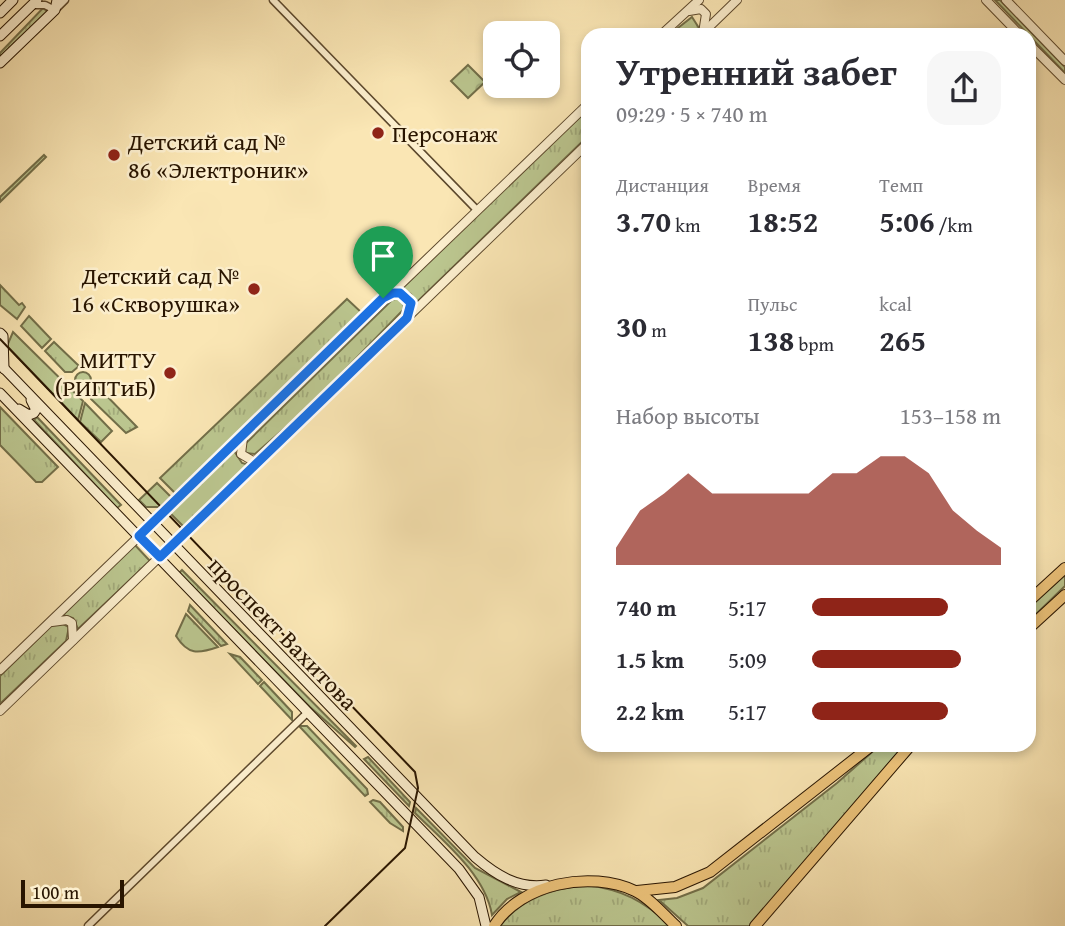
<!DOCTYPE html>
<html lang="ru">
<head>
<meta charset="utf-8">
<style>
	body { margin:0; font-family:"Gentium Book Plus",serif; background:#f7f7f7; color:#2b2b33; height:100vh; display:flex; flex-direction:column; font-size:26px; white-space:nowrap }
	* { box-sizing:border-box; margin:0 }
	p { font-size:23px; color:#7c7c81 }
	.icon { flex:none; width:38px; height:38px; fill:none; stroke:currentColor; stroke-width:2; stroke-linecap:round; stroke-linejoin:round }
	.map { position:relative; flex:1; overflow:hidden }
	.sheet { position:absolute; left:581px; top:28px; width:455px; height:724px; display:flex; flex-direction:column; background:#fff; border-radius:21px; box-shadow:0 4px 10px #0003 }
	.sheet>* { flex:none }
	.controls { position:absolute; left:483px; top:21px; display:grid; gap:14px }
	.controls a { display:grid; place-items:center; width:77px; height:77px; border-radius:14px; background:#fff; box-shadow:0 4px 10px #0003; font-size:35px }
	.scale { position:absolute; left:21px; bottom:18px; width:103px; box-sizing:border-box; padding-left:7px; border:4px solid #291500; border-top:0; font-size:19px; line-height:24px; white-space:nowrap; color:#291500; -webkit-text-stroke:5px #fcefce; paint-order:stroke }
	.pin { position:absolute; display:grid; place-items:center; width:60px; height:60px; color:#fff; margin:-72px -30px; border-radius:50% 50% 50% 0; rotate:-45deg; box-shadow:0 0 7px #0007 }
	.pin .icon { rotate:45deg }
	.round { display:grid; place-items:center; flex:none; width:74px; height:74px; border-radius:21px; background:#f7f7f7 }
	.headline { display:flex; align-items:center; justify-content:space-between; height:119px; padding:0 35px }
	h1 { font-size:38px; font-weight:700; line-height:52px }
	.metrics { display:grid; grid-template-columns:repeat(3,1fr); gap:10px; height:119px; padding:7px 35px }
	.metrics div { display:grid; align-content:center }
	.metrics b { font-size:30px; font-weight:700 }
	.metrics small { font-size:19px; font-weight:400 }
	.metrics p { font-size:19px }
	.chart { height:196px; padding:14px 35px }
	.chart p { display:flex; justify-content:space-between }
	.chart svg { width:100%; height:126px; margin-top:7px; fill:#8f2418; opacity:.7 }
	ul { padding:0 35px; list-style:none; font-size:23px }
	li { display:grid; grid-template-columns:112px 84px 1fr; align-items:center; height:52px }
	li i { height:18px; border-radius:9px; background:#8f2418 }
	.map>svg:first-child { display:block }
	.grass { fill:url(#grass-tufts); stroke:#726e48; stroke-width:2 }
	.forest { fill:url(#forest-crowns); stroke:#726e48; stroke-width:2 }
	.lines { fill:none; stroke-linecap:round; stroke-linejoin:round }
	.minor-casing { stroke:#5d492d; stroke-width:9 }
	.tertiary-casing { stroke:#5d492d; stroke-width:10 }
	.secondary-casing { stroke:#291500; stroke-width:11 }
	.primary-casing { stroke:#291500; stroke-width:12 }
	.minor { stroke:#fcefce; stroke-width:6 }
	.tertiary { stroke:#fcefce; stroke-width:8 }
	.secondary { stroke:#fcefce; stroke-width:9 }
	.primary { stroke:#edc37a; stroke-width:10 }
	.tram { stroke:#291500; stroke-width:2 }
	.route-casing { stroke:#fff; stroke-width:14 }
	.route { stroke:#1a73e8; stroke-width:9 }
	.poi-dot { fill:#8f2418; stroke:#fcefce; stroke-width:2.5 }
	.labels { text-anchor:middle; dominant-baseline:central; stroke-width:5; stroke-linejoin:round; paint-order:stroke }
	.poi-label { font-size:24px; fill:#291500; stroke:#fcefce; text-anchor:start }
	.street-label { font-size:24px; fill:#291500; stroke:#fcefce }
</style>
</head>
<body>
<div class="map">
<svg width="1065" height="926" viewBox="0 0 1065 926">
	<defs>
		<pattern id="grass-tufts" width="24" height="20" patternUnits="userSpaceOnUse" patternTransform="scale(1.75)"><rect width="24" height="20" fill="#bbc68f"/><path d="M3 7l-1-3M5 7V3M7 7l1-3M15 17l-1-3M17 17v-4M19 17l1-3" fill="none" stroke="#a1a97a"/></pattern>
		<pattern id="forest-crowns" width="20" height="18" patternUnits="userSpaceOnUse" patternTransform="scale(1.75)"><rect width="20" height="18" fill="#bbc68f"/><path d="M2 6a3 3 0 1 1 6 0M12 15a3 3 0 1 1 6 0" fill="none" stroke="#a1a97a"/></pattern>
	</defs>
	<rect width="100%" height="100%" fill="#fae6b4"/>
	<filter id="stains"><feTurbulence type="fractalNoise" baseFrequency=".00286" numOctaves="4"/><feColorMatrix values="0 0 0 0 .2 0 0 0 0 .09 0 0 0 0 .02 0 0 0 .5 -.17"/></filter>
	<radialGradient id="worn" r=".72"><stop offset=".6" stop-color="#630" stop-opacity="0"/><stop offset="1" stop-color="#630" stop-opacity=".3"/></radialGradient>
	<g class="grass">
		<path d="M995 0H1000L1065 67V73Z"/>
		<path d="M43 8 48 12 0 61V53Z"/>
		<path d="M692 17 699 28 691 35H669Z"/>
		<path d="M588 109V136L417 302 400 288Z"/>
		<path d="M44 155 46 157 0 202V197Z"/>
		<path d="M0 285 19 305 22 303 25 307 17 319 0 305Z"/>
		<path d="M399 298 405 303 404 309 309 407 255 454 245 453 244 445 392 300Z"/>
		<path d="M347 299 362 313 361 317 175 493 160 478Z"/>
		<path d="M29 316 51 339 42 348 21 326Z"/>
		<path d="M13 332 83 401 78 420 7 346Z"/>
		<path d="M54 342 79 366 72 372H65L45 351Z"/>
		<circle cx="83" cy="380" r="8"/>
		<path d="M97 386 137 427 126 433 91 399 90 394Z"/>
		<path d="M85 403 112 431 101 442 80 422Z"/>
		<path d="M0 407 58 467 42 482H36L0 445Z"/>
		<path d="M37 417 121 505 117 508 34 420Z"/>
		<path d="M234 451 242 463 249 465 184 527 170 513Z"/>
		<path d="M157 483 171 497 160 507H146L139 500Z"/>
		<path d="M134 544 150 561 78 629 73 618 63 615Z"/>
		<path d="M182 570 356 746 355 747 310 707 179 573Z"/>
		<path d="M1065 571V586L1029 621V606Z"/>
		<path d="M190 605 227 644 221 646 188 611Z"/>
		<path d="M186 614 218 647C198 654 188 655 176 636Z"/>
		<path d="M61 623 69 627 66 641 0 704V676L52 625Z"/>
		<path d="M230 654 240 657 262 680 258 684Z"/>
		<path d="M264 682 292 712V720L260 686Z"/>
		<path d="M299 726H307L367 789 368 794 365 796Z"/>
		<path d="M879 746H904L750 926H688L659 900 677 898 703 888 837 783Z"/>
		<path d="M368 757 410 802 409 806 364 759Z"/>
		<path d="M373 800 380 802 403 827V831L390 823 370 802Z"/>
		<path d="M416 808 475 868 521 892 507 899 492 915C485 874 443 841 415 813Z"/>
		<path d="M585 885C622 889 644 901 671 926H500C521 898 552 889 585 885Z"/>
	</g>
	<path class="forest" d="M468 65 485 82 468 98 451 81Z"/>
	<g class="lines">
		<defs>
			<g id="minor">
				<path d="M273 0 477 210"/>
				<path d="M34 5H45L55 10 65 0"/>
				<path d="M88 926 308 712"/>
			</g>
			<g id="tertiary">
				<path d="M986 0 1020 35"/>
				<path d="M1006 0 1065 61"/>
				<path d="M689 11 701 9 706 14 703 33"/>
				<path d="M705 31 737 0"/>
				<path d="M661 35 699 0"/>
				<path d="M1029 44 1065 80"/>
				<path d="M389 295 400 293 408 297 412 308 408 315"/>
				<path d="M243 438 241 454 253 461 261 459"/>
				<path d="M52 622 67 620 72 623 73 640"/>
				<path d="M0 670 588 104"/>
				<path d="M0 711 588 143"/>
			</g>
			<g id="secondary">
				<path d="M0 13 13 0"/>
				<path d="M0 36 37 0"/>
				<path d="M0 63 55 10 57 0"/>
				<path d="M0 333 3 336 4 369"/>
				<path d="M0 364 475 857C496 875 518 889 546 885"/>
				<path d="M0 393 459 869 479 897 486 926"/>
				<path d="M19 409 29 415 34 413 36 410 31 400"/>
			</g>
			<g id="primary">
				<path d="M1029 601 1065 568"/>
				<path d="M1029 628 1065 595"/>
				<path d="M637 891 675 887 710 872 871 746"/>
				<path d="M494 926C521 883 591 870 635 891 650 898 664 915 676 926"/>
				<path d="M755 926 910 746"/>
			</g>
		</defs>
		<use href="#minor" class="minor-casing"/>
		<use href="#tertiary" class="tertiary-casing"/>
		<use href="#secondary" class="secondary-casing"/>
		<use href="#primary" class="primary-casing"/>
		<use href="#minor" class="minor"/>
		<use href="#tertiary" class="tertiary"/>
		<use href="#secondary" class="secondary"/>
		<use href="#primary" class="primary"/>
		<path class="tram" d="M0 339 415 772 418 788 405 848 325 926"/>
	</g>
	<g class="lines">
		<defs>
			<path id="route" d="M393 293H400L411 303 407 318 160 557 139 536 383 298Z"/>
		</defs>
		<use href="#route" class="route-casing"/>
		<use href="#route" class="route"/>
	</g>
	<g class="poi-dot">
		<circle cx="378" cy="133" r="7"/>
		<circle cx="114" cy="155" r="7"/>
		<circle cx="254" cy="289" r="7"/>
		<circle cx="170" cy="373" r="7"/>
	</g>
	<g class="labels">
		<g class="poi-label">
			<text x="392" y="133">Персонаж</text>
			<text x="128" y="141">Детский сад №<tspan x="128" dy="28">86 «Электроник»</tspan></text>
			<text x="240" y="275" text-anchor="end">Детский сад №<tspan x="240" dy="28">16 «Скворушка»</tspan></text>
			<text x="156" y="359" text-anchor="end">МИТТУ<tspan x="156" dy="28">(РИПТиБ)</tspan></text>
		</g>
		<g class="street-label">
			<text transform="translate(283 633) rotate(46)">проспект Вахитова</text>
		</g>
	</g>
	<rect width="100%" height="100%" filter="url(#stains)"/>
	<rect width="100%" height="100%" fill="url(#worn)"/>
</svg>
<div class="controls">
<a><svg class="icon" aria-label="locate" viewBox="0 0 24 24"><circle cx="12" cy="12" r="6"/><path d="M12 2v4M12 18v4M2 12h4M18 12h4"/></svg></a>
</div>
<div class="scale">100 m</div>
<div class="pin" style="left:383px;top:298px;background:#1e9e55"><svg class="icon" aria-label="arrive" viewBox="0 0 24 24"><path d="M6 21V4h12l-3 4 3 4H6"/></svg></div>
<section class="sheet">
<div class="headline"><div><h1>Утренний забег</h1><p>09:29 · 5 × 740 m</p></div><a class="round"><svg class="icon" aria-label="share" viewBox="0 0 24 24"><path d="M12 15V3M7 8l5-5 5 5M5 13v7h14v-7"/></svg></a></div>
<div class="metrics">
<div><p>Дистанция</p><b>3.70<small> km</small></b></div>
<div><p>Время</p><b>18:52</b></div>
<div><p>Темп</p><b>5:06<small> /km</small></b></div>
</div>
<div class="metrics">
<div><b>30<small> m</small></b></div>
<div><p>Пульс</p><b>138<small> bpm</small></b></div>
<div><p>kcal</p><b>265</b></div>
</div>
<div class="chart"><p><span>Набор высоты</span>153–158 m</p>
<svg viewBox="0 0 160 44" preserveAspectRatio="none"><path d="M0 44V38L10 25L20 19L30 12L40 19L50 19L60 19L70 19L80 19L90 12L100 12L110 6L120 6L130 12L140 25L150 32L160 38V44z"/></svg>
</div>
<ul>
<li><b>740 m</b>5:17<i style="width:72%"></i></li>
<li><b>1.5 km</b>5:09<i style="width:79%"></i></li>
<li><b>2.2 km</b>5:17<i style="width:72%"></i></li>
</ul>
</section>
</div>
</body>
</html>
